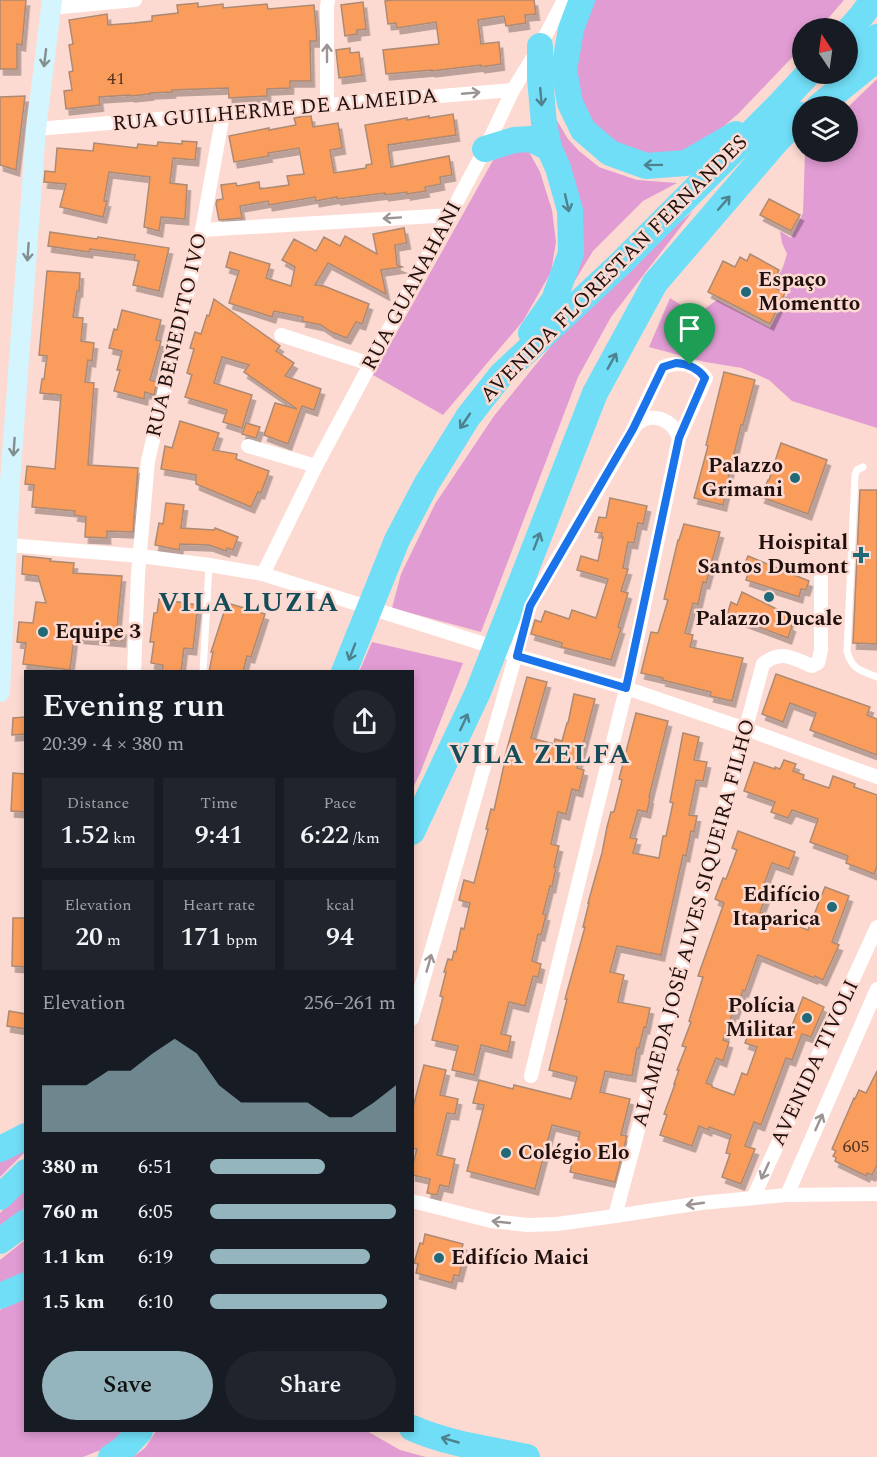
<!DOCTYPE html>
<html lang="en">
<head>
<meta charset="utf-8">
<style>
	body { margin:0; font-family:Spectral,serif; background:#20242c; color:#f1f3f6; height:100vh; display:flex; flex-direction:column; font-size:22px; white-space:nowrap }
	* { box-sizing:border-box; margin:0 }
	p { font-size:20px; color:#9ea1a6 }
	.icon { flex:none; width:33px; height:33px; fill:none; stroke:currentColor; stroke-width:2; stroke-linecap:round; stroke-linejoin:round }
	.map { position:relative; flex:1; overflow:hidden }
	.sheet { position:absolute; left:24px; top:670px; width:390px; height:762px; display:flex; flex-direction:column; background:#171b24; border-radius:0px; box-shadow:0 3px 9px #0003 }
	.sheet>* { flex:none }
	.needle { width:39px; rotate:347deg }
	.tools { position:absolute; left:792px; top:18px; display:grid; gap:12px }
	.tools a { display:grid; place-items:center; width:66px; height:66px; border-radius:50%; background:#171b24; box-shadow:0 3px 9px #0003; font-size:30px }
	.pin { position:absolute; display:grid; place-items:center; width:51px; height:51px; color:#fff; margin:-62px -26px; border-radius:50% 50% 50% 0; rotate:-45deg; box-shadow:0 0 6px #0007 }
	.pin .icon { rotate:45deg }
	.round { display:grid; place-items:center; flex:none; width:63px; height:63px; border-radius:32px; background:#20242c }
	.head { display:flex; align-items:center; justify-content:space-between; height:102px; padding:0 18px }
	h1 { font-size:33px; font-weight:600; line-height:45px }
	.metrics { display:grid; grid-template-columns:repeat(3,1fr); gap:9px; height:102px; padding:6px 18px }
	.metrics div { display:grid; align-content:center; border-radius:0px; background:#20242c; text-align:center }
	.metrics b { font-size:26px; font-weight:600 }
	.metrics small { font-size:16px; font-weight:400 }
	.metrics p { font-size:16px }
	.chart { height:168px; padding:12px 18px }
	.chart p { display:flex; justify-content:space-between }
	.chart svg { width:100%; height:108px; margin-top:6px; fill:#94b5bd; opacity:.7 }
	.action { display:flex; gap:12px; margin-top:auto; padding:12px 18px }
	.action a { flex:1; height:69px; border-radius:36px; background:#94b5bd; color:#111; font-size:24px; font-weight:600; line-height:69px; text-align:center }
	.action a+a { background:#20242c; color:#f1f3f6 }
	ul { padding:0 18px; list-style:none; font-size:20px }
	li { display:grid; grid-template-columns:96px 72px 1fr; align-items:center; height:45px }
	li i { height:15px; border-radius:8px; background:#94b5bd }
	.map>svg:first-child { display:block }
	.green { fill:#e19cd3 }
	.building { fill:#fa9d5b; stroke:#ac8a74; stroke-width:1.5; filter:url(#shadow) }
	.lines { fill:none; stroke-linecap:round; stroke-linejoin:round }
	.lane { stroke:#fff; stroke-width:7 }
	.street { stroke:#fff; stroke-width:14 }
	.secondary { stroke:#d4f5fd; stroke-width:20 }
	.highway { stroke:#71def7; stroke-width:26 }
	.oneway { stroke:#9b9493 }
	.oneway2 { stroke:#838e91 }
	.oneway3 { stroke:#4d828e }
	.route-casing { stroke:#fff; stroke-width:12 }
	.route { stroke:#1a73e8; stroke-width:8 }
	.poi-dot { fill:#226978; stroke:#fddad1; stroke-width:2 }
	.labels { text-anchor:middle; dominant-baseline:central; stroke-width:5; stroke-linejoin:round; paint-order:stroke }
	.number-label { font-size:18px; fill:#563421 }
	.street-label { font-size:21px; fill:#20110e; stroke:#fddad1 }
	.poi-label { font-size:21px; font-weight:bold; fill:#20110e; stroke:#fddad1; text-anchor:start }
	.district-label { font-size:27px; font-weight:bold; letter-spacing:1.5px; fill:#144d59; stroke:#fddad1 }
</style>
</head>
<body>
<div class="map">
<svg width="877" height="1457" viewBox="0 0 877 1457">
	<defs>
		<filter id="shadow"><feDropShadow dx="3.5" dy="6" stdDeviation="0" flood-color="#0004"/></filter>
	</defs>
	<rect width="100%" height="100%" fill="#fddad1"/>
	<g class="green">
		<path d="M589 0H844L820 28H802V47L739 113 698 149 664 158 614 147 581 115 571 51Z"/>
		<path d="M877 79V428L792 401 769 380 742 368 705 362 649 347 670 298 696 315 717 300 770 328 788 293 774 285 783 267 787 254 782 243 780 231 791 238 803 213 805 152H848V107Z"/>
		<path d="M547 86 556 119 568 139 579 151 599 167 637 180 677 183 643 201 593 251 574 282 551 144Z"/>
		<path d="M501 146 527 148 540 172 552 210 556 242 551 272 523 321 443 415 373 375Z"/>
		<path d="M693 211 611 317 578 377 481 632 392 608 401 574 435 504 494 416 555 341 635 261Z"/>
		<path d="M372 642 463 663 421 771 413 788 412 672H359Z"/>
		<path d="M25 1148V1152L0 1177V1159Z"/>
		<path d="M25 1187V1208L0 1225V1213Z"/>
		<path d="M25 1240V1274L0 1285V1260Z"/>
		<path d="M25 1297 26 1431H125L115 1440 103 1449 83 1457H0V1310L11 1303Z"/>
		<path d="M156 1431H367L400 1450 426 1457H133L145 1448Z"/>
	</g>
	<g class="building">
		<path d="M0 0H26L22 45 17 44V69H0Z"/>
		<path d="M393 0H534L536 14 525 15 526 23 506 26 504 16 478 20 481 44 499 42 501 64 481 67V65L432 71V70L386 74 383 50 439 44 436 22 397 28 396 23 388 24 385 1Z"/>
		<path d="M363 2 366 29 357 30V34L345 36 341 5Z"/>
		<path d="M198 3V7L223 4V8L267 4 268 9 314 5 317 41H310L311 81H290V88L267 89V96L229 98 228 88 172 90V92L150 93V94L131 96 130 95 99 97 100 105 66 109 64 91 72 90 69 72 73 71 69 45 73 44 69 20 107 14 108 25 134 23 152 21V16L178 13 177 5Z"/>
		<path d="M350 48V53L359 52 362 75 339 78 336 50Z"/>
		<path d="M25 96 16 170 0 165V97Z"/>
		<path d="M453 114 456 135 388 145 391 167 449 156 452 175 440 177 441 184 425 187 426 191 407 194V192L385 195V193L337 199V197L316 201 315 197 269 205 268 201 240 206 242 218 219 220 216 204 217 200 223 199 221 185 236 183 237 186 259 182 260 189 289 185 287 176 304 174 299 148 268 153 269 156 234 162 229 136 269 128V130L296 125 294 118 305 116H311L313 127 338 123 342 148 330 150 334 173 366 168V165L372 164 365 125 407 118V120L429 116V118Z"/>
		<path d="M182 141 197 142 195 160 173 158 170 183 187 185 185 219 161 217 159 231 144 227 150 177 109 172 104 201H107L103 217 60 207 66 184 44 182 45 171 55 172 57 148 93 151 94 143 137 148 138 144 157 146 158 142 182 144Z"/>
		<path d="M769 199 800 215 791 231 760 215Z"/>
		<path d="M404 228 407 243 395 245 397 265 402 267 381 270 386 294 328 263 315 285 324 286 369 304 362 324 356 322 347 338 331 332 321 325 302 321 303 317 274 311 272 317 229 303 239 271 226 267 230 252 270 264 266 278 291 286 295 267 282 260 294 239 316 251 324 237 340 246 345 236 377 254 373 234Z"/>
		<path d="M50 232 97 239 98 237 169 248 159 291 133 285 139 261 134 260 135 255 90 249 89 252 48 246Z"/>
		<path d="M750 254 779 270 771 286 785 293 770 324 708 292 723 261 735 267 740 257 747 261Z"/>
		<path d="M47 271 80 273 79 291H77L73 317 83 318 81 341 94 343 92 361 88 360 85 382 94 383 88 465 138 468 133 532 107 531V538L85 537 86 517 74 515 75 511 32 507 34 485 25 484 27 466 55 469 61 395 40 393 42 379H44L47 356 39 355Z"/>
		<path d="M214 299 280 346 276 351 294 363 285 376 321 389 314 410 302 406 288 444 264 435 275 403 297 409 244 372 249 365 222 357 214 383 252 395 242 428 223 422 227 410 185 397 192 375 187 373 194 349 190 348 195 332 201 334 207 315 209 316Z"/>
		<path d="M122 310 161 320 156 340 161 341 150 380 157 382 154 395 145 392 144 399 114 391 120 370H117L122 351 109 348 114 329 117 330Z"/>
		<path d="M724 372 755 380 743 425H741L728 479H729L723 505 694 498 708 446 706 445Z"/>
		<path d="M180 421 219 433 213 450 237 454 236 459 269 471 261 493 258 492 251 507 196 484V475L161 469 165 446 172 448Z"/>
		<path d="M246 423 260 427 256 438 242 434Z"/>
		<path d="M781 443 827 460 808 514 761 497 768 480H769Z"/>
		<path d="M860 490H877V644L853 643Z"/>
		<path d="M610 498 647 506 643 524 638 523 634 543 628 542 623 568 628 569 621 591 628 593 618 627 621 628 611 660 561 647 562 643 531 634 535 620 541 622 545 611 569 619 572 610 596 618 608 579 577 570 581 556 598 561 603 537 601 536 602 533 595 532 599 517 606 518Z"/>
		<path d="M166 503 184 505 181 528 214 530 215 528 238 537 233 550 227 548 226 551 209 545 180 544 179 550 155 545 159 523 163 524Z"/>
		<path d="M684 524 720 532 706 583 703 582 698 604 693 603 685 633 693 635 690 647 743 658 732 701 710 696 711 692 662 680 663 678 641 673 651 632 658 633 668 600 664 599 678 540H679Z"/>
		<path d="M23 556 51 559 50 561 74 563 73 573 122 576 117 629H123L122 641 74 637 70 670 23 664 26 643 17 642 19 622 33 623 36 602 46 603 38 576 22 574Z"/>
		<path d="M748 556 809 581 806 590 801 589 799 597 746 580 749 570 743 568Z"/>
		<path d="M742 592 791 616 789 624 792 626 788 638 727 615 731 602 737 605Z"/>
		<path d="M159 599 198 605 193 649 184 648 181 672H162L163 665 151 663 154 642H150L154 613H157Z"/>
		<path d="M227 603 265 614 251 657 247 656 243 672H209L213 652H211Z"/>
		<path d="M776 674 870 707 867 715 877 719V755L810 730 816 713 790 703 783 722 762 714Z"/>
		<path d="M527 677 547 682 531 738 554 744 555 739 562 741 567 723H568L574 694 595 699 577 768 584 770 579 791 572 789 566 814 558 812 551 844 559 846 554 867H556L552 887 550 886 543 914 546 915 541 935 538 934 532 961 541 964 538 977 533 976 525 1006 509 1002 501 1034 511 1036 508 1052 481 1045 474 1075 452 1070 458 1046 432 1040 443 997 440 996 446 972H444L448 959 452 960 454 951 456 952 461 928 464 929 470 903 459 900 464 880 474 883 488 829H486L491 809 494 810 506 756H505Z"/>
		<path d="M636 713 668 721 649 797 650 798 647 812 638 810 630 838 637 839 633 853 659 858 663 836H666L673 803 670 802 683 733 699 737 694 760 707 762 703 781 696 780 689 815 697 816 694 832 691 831 686 856 683 855 661 955 617 946 610 972 624 975 618 1002 650 1008 646 1028 644 1027 639 1048H637L632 1076 605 1071 600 1092 630 1099 621 1135 627 1136 615 1182 570 1172 580 1132 552 1125 535 1189 467 1171 484 1105 473 1103 479 1080 513 1089 514 1085 571 1099 577 1077 549 1070 567 999H565L585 927H583L589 903H588L602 853 607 827 611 812H614L622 780 619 779Z"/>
		<path d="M26 717V734L12 735 13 718Z"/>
		<path d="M784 760 796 764 793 771 804 775 803 779 829 788 833 776 855 784 854 787 877 795V866L874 874 846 863 848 856 810 842 818 819 792 810 788 818 771 812 775 802 744 791 754 762 775 769V767L780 769Z"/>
		<path d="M13 773 26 774V812L11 811Z"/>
		<path d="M738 831 795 852 789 869 772 863 761 892 767 894 760 912 788 924V922L808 930 825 887 849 896 832 942 839 945 823 980 815 976 814 978 758 955 745 991 743 990 735 1013 733 1012 723 1040 729 1042 723 1061 716 1058 706 1083 712 1085V1087L734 1095 742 1073 747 1075 757 1047 745 1043 752 1023 788 1036 803 997 824 1007 811 1037 802 1034 792 1060 786 1058 761 1125 754 1122 745 1146 755 1149 741 1184 722 1177 730 1154 726 1153 731 1135 709 1127 708 1130 699 1126 692 1146 660 1135 667 1115 664 1114 675 1084H674L679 1070H677L686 1047 682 1046 691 1022 689 1021 703 977 698 976 724 903 715 899 723 878 726 879 737 850 732 848Z"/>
		<path d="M13 918H26V967L12 966Z"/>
		<path d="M9 1011 26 1014V1029L7 1026Z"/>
		<path d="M424 1065 446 1070 440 1095 458 1099 455 1114 447 1113 437 1155 455 1159 449 1187 440 1185 437 1195 427 1193 430 1179 412 1175V1167L417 1149 412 1148V1111Z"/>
		<path d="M877 1071V1165L872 1175 867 1173 866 1176 835 1161 836 1158 833 1156 836 1151 832 1149 854 1098 855 1099 859 1090 866 1093Z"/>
		<path d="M425 1234 463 1244 461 1252 465 1253 459 1276 454 1275 452 1283 416 1273 418 1264 414 1263 420 1243 423 1244Z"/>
	</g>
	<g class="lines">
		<g class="lane">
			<path d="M863 467 857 470 855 475 847 651C852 670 860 670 877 677"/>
			<path d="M203 672 209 565"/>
		</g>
		<g class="street">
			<path d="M51 8 135 0"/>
			<path d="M327 105V7L328 0"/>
			<path d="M36 129 513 90"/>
			<path d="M202 230 451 215"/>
			<path d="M281 335 370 364"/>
			<path d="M248 446 316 466"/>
			<path d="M8 545 140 556 209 565 263 574 503 650 517 656 626 688 746 729 877 777"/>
			<path d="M263 574 316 466 485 149 513 90 540 46 564 0"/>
			<path d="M134 672 138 574 148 461 202 230 223 114"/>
			<path d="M412 1019 530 605 636 425C652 410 673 420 679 438"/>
			<path d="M531 1076 630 673 679 438 706 378C694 364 680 361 663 367L633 429"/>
			<path d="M787 1195 877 989"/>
			<path d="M753 1198 877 927"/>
			<path d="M412 1201 491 1221 528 1225 557 1224 615 1216 701 1203 787 1195 877 1194"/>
			<path d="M615 1216 763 664C781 649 793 658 812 666L818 663 821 650V574"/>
		</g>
		<path class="secondary" d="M0 692 10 482 36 129 52 0"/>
		<g class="highway">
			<path d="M582 0 571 29 564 70 570 103 583 130 610 153 646 166 686 163 736 134"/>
			<path d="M848 31 862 15 873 0"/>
			<path d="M850 65 877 37"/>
			<path d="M819 106 877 59"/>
			<path d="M485 149 514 140 531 139 549 148"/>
			<path d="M531 333 554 300 571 253 570 210 558 168 549 148 544 124 540 78V46"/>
			<path d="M344 672 397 540 427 483 468 417 501 375 620 264 779 105 808 74"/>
			<path d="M412 832 478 692 595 393 655 283 775 143 802 115"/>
			<path d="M0 1149 26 1136"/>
			<path d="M0 1197 26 1172"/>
			<path d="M0 1241 26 1222"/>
			<path d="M0 1296 26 1285"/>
			<path d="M412 1428C448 1444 489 1449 527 1457"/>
			<path d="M111 1457 123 1449 140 1431"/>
		</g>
	</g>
	<defs><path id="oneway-shaft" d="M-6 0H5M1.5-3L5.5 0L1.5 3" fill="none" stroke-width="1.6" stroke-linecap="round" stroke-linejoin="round" transform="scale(1.5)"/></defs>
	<g class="oneway">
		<use href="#oneway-shaft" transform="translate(327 53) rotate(-90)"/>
		<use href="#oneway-shaft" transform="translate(471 93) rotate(-5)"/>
		<use href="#oneway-shaft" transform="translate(392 218) rotate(176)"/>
		<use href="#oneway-shaft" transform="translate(429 963) rotate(-74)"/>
		<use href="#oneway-shaft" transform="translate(819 1122) rotate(-66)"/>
		<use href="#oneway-shaft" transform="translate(765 1171) rotate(115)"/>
		<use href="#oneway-shaft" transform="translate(695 1204) rotate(172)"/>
		<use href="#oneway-shaft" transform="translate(501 1222) rotate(-174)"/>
	</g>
	<g class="oneway2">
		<use href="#oneway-shaft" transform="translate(45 58) rotate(97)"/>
		<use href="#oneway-shaft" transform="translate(28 252) rotate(94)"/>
		<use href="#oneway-shaft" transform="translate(14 447) rotate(94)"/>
	</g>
	<g class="oneway3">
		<use href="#oneway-shaft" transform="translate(541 97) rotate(85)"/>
		<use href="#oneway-shaft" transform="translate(653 165) rotate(179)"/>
		<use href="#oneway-shaft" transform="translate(567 203) rotate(77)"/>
		<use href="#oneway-shaft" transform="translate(724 203) rotate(-49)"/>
		<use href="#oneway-shaft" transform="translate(612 361) rotate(-61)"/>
		<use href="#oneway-shaft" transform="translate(465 421) rotate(124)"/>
		<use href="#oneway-shaft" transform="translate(537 541) rotate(-69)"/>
		<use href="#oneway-shaft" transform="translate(352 652) rotate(111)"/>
		<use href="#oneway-shaft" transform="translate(464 722) rotate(-65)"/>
		<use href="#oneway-shaft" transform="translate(450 1440) rotate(-164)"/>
	</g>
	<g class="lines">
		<defs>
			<path id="route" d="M676 363C689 364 698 368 705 378L679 438 626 688 517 656 530 606 633 429 663 367Z"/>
		</defs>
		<use href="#route" class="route-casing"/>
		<use href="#route" class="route"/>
	</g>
	<g class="poi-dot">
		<circle cx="746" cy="292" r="6"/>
		<circle cx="795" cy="478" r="6"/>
		<path d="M858 546h6v6h6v6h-6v6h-6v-6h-6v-6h6z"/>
		<circle cx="769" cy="597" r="6"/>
		<circle cx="43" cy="632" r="6"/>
		<circle cx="832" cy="907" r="6"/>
		<circle cx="807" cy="1018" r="6"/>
		<circle cx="506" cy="1153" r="6"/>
		<circle cx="439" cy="1258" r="6"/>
	</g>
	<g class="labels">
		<g class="number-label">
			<text x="116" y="78">41</text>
			<text x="856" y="1146">605</text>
		</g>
		<g class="street-label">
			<text transform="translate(275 110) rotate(-5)">RUA GUILHERME DE ALMEIDA</text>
			<text transform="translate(614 269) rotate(-45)">AVENIDA FLORESTAN FERNANDES</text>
			<text transform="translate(412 286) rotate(-62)">RUA GUANAHANI</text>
			<text transform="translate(177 335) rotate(-77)">RUA BENEDITO IVO</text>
			<text transform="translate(694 923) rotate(-75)">ALAMEDA JOSÉ ALVES SIQUEIRA FILHO</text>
			<text transform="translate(815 1063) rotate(-65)">AVENIDA TIVOLI</text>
		</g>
		<g class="poi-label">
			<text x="758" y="280">Espaço<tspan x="758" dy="24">Momentto</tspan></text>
			<text x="783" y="466" text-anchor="end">Palazzo<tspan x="783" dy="24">Grimani</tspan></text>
			<text x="848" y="543" text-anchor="end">Hoispital<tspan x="848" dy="24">Santos Dumont</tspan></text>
			<text x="769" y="619" text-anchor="middle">Palazzo Ducale</text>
			<text x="55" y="632">Equipe 3</text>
			<text x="820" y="895" text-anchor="end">Edifício<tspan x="820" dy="24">Itaparica</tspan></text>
			<text x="795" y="1006" text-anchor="end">Polícia<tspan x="795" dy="24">Militar</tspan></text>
			<text x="518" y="1153">Colégio Elo</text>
			<text x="451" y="1258">Edifício Maici</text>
		</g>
		<g class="district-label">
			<text x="249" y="603">VILA LUZIA</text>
			<text x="540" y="755">VILA ZELFA</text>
		</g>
	</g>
</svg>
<div class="tools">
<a><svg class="needle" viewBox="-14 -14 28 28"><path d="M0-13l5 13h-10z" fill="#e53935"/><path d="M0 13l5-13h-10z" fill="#9ea1a6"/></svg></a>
<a><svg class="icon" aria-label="layers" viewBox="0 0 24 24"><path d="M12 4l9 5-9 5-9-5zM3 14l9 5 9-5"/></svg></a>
</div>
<div class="pin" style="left:690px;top:365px;background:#1e9e55"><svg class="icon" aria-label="arrive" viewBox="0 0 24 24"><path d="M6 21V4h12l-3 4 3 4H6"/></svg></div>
<section class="sheet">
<div class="head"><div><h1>Evening run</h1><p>20:39 · 4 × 380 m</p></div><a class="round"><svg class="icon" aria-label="share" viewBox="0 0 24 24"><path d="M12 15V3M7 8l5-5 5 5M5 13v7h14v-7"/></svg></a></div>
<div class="metrics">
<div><p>Distance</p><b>1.52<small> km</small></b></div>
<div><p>Time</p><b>9:41</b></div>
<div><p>Pace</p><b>6:22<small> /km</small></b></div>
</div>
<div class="metrics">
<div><p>Elevation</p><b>20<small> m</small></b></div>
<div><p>Heart rate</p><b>171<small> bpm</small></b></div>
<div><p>kcal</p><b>94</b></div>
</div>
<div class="chart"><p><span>Elevation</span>256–261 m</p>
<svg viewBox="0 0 160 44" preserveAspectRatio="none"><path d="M0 44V25L10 25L20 25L30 19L40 19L50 12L60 6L70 12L80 25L90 32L100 32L110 32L120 32L130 38L140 38L150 32L160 25V44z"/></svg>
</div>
<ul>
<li><b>380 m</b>6:51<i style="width:62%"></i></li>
<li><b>760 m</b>6:05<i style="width:100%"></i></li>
<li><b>1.1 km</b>6:19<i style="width:86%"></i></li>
<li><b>1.5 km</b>6:10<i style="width:95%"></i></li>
</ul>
<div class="action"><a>Save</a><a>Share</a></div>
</section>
</div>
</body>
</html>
